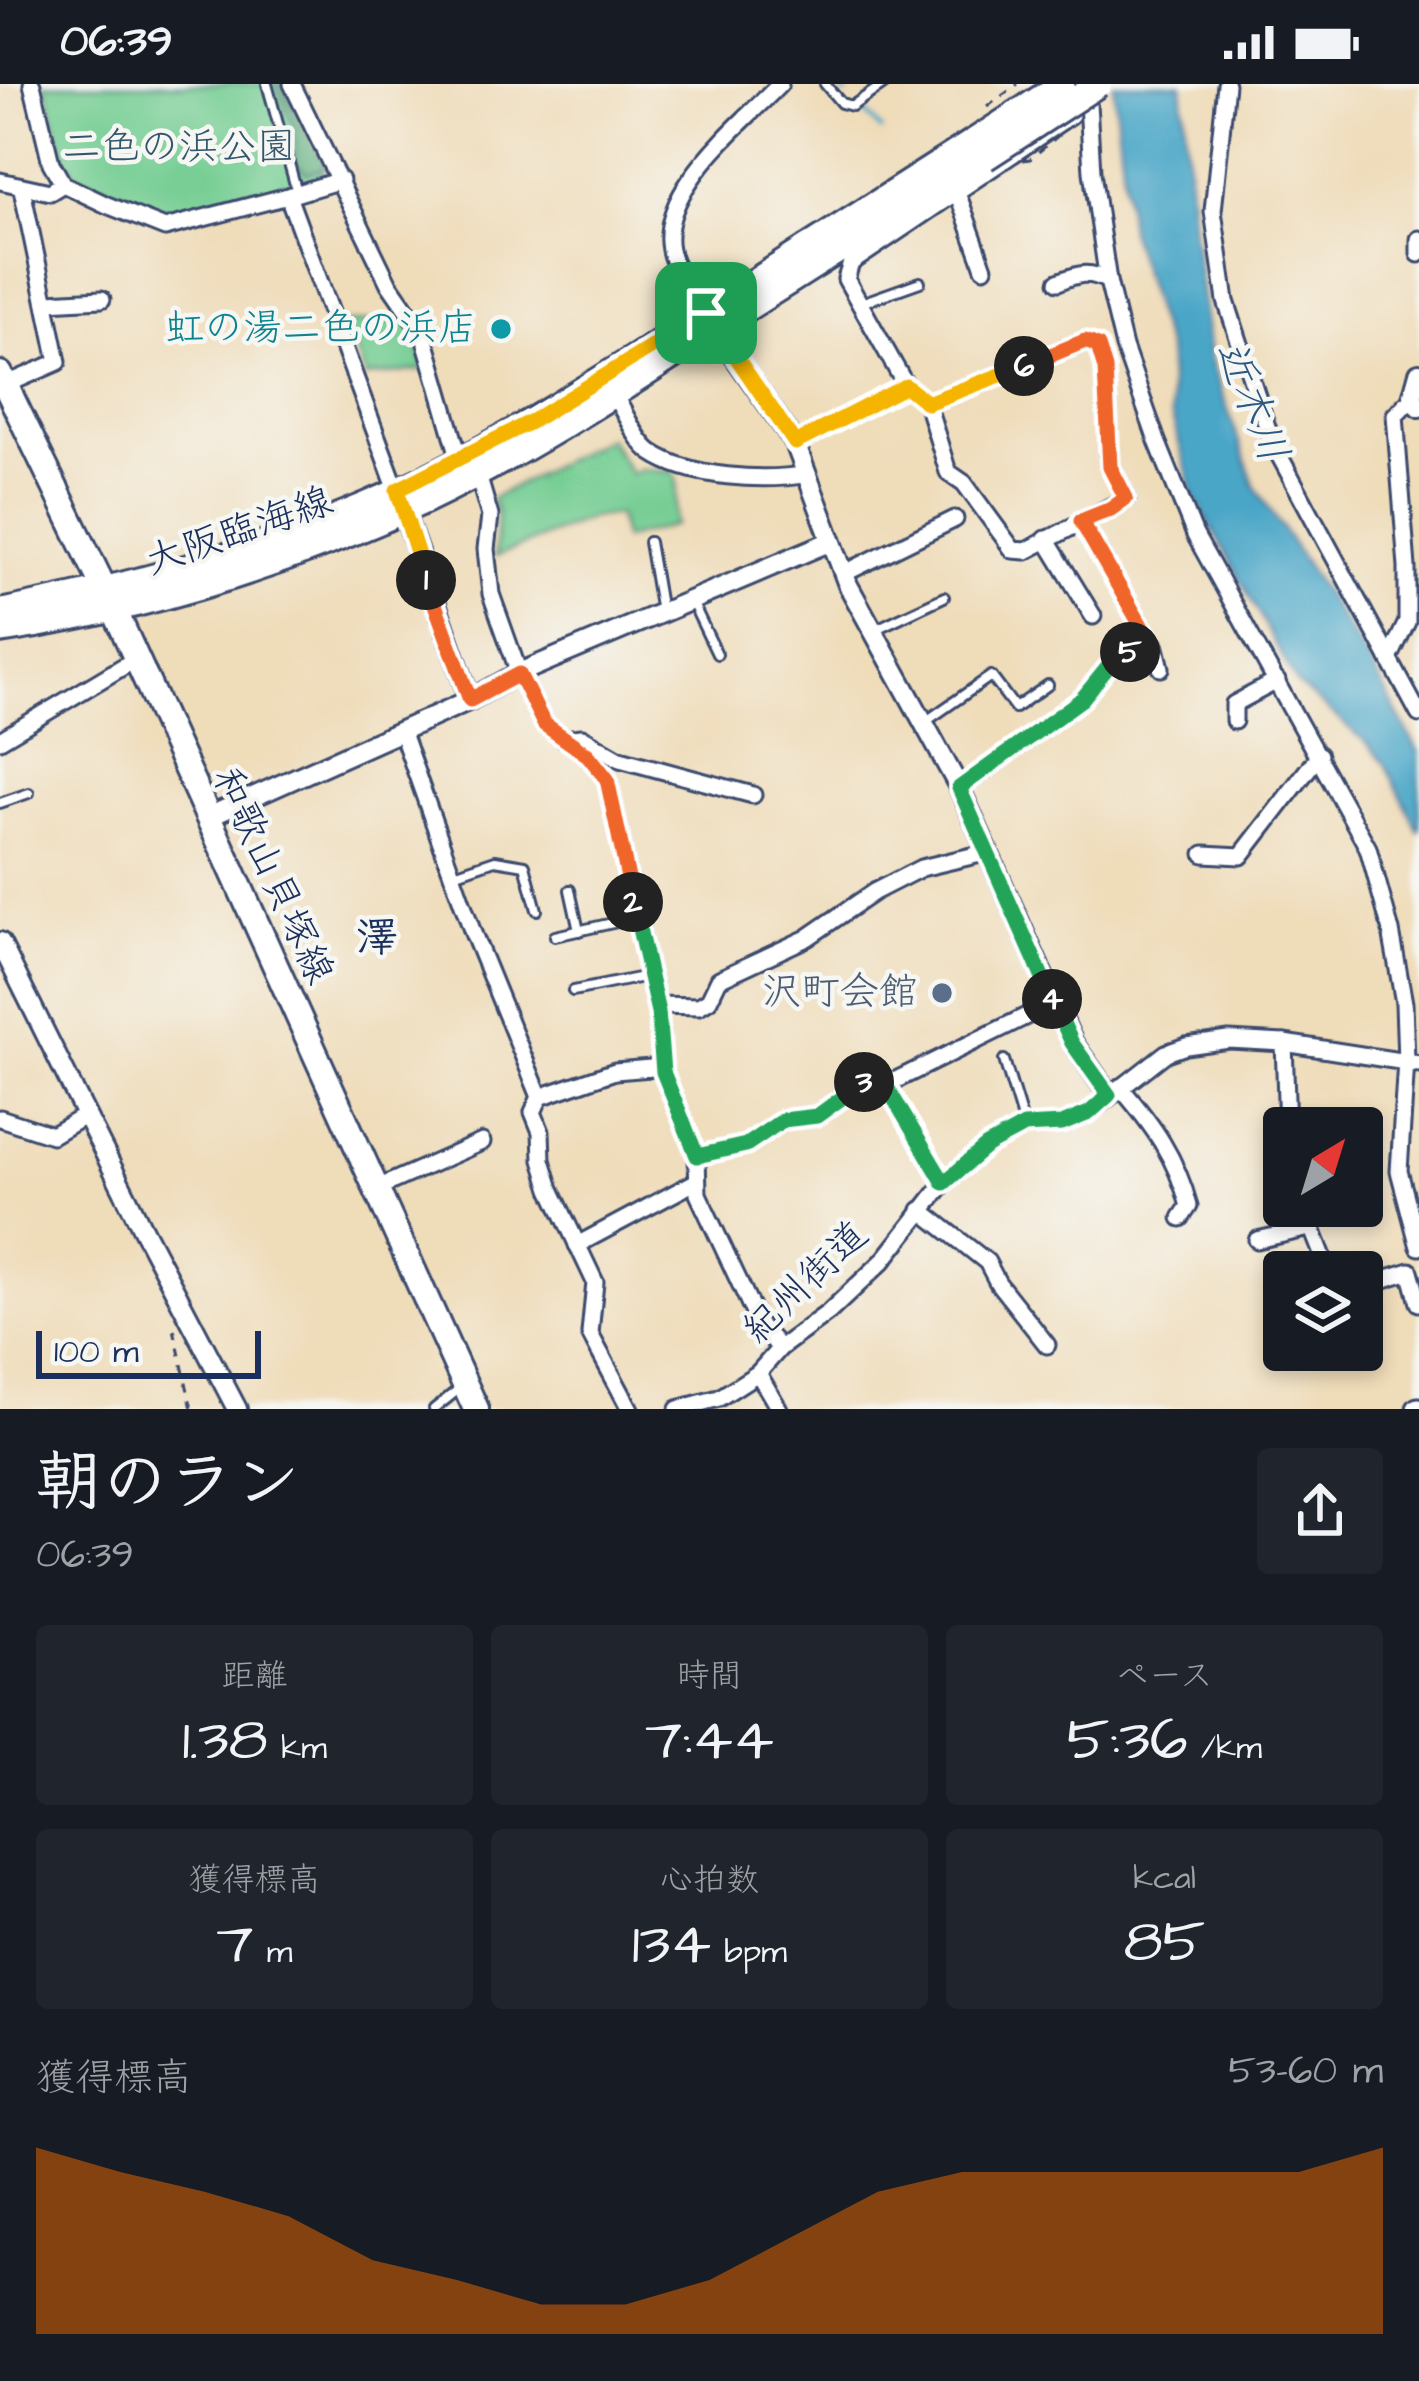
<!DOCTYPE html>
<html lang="ja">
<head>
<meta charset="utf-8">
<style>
	body { margin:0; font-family:"Architects Daughter","Klee One",sans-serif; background:#20242c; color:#f1f3f6; height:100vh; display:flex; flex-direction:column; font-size:45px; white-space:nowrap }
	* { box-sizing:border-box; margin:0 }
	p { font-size:39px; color:#9ea1a6 }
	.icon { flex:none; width:66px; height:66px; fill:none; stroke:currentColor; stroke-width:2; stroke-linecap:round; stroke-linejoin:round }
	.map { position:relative; height:1325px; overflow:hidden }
	.side { display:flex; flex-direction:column; background:#171b24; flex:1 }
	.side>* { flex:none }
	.needle { width:78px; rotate:38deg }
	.controls { position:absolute; left:1263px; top:1023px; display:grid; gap:24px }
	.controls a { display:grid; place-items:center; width:120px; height:120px; border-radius:12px; background:#171b24; box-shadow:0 6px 18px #0003; font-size:60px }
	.scale { position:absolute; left:36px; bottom:30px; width:225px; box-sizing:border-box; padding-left:12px; border:6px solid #1b2f5e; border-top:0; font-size:33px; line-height:42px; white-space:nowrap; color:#1b2f5e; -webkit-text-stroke:9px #f6f6f2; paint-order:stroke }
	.pin { position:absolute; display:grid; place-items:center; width:102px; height:102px; color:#fff; margin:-51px; border-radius:24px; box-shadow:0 6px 18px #0006 }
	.km { position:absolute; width:60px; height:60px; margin:-30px; border-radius:50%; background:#222; color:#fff; font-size:33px; line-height:60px; text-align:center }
	.round { display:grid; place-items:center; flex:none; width:126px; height:126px; border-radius:12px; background:#20242c }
	.head { display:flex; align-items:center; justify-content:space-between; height:204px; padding:0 36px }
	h1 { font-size:66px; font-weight:600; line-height:90px }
	.stats { display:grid; grid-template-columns:repeat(3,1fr); gap:18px; height:204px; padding:12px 36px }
	.stats div { display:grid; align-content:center; border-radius:12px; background:#20242c; text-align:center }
	.stats b { font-size:60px; font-weight:600 }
	.stats small { font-size:33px; font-weight:400 }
	.stats p { font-size:33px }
	.chart { height:336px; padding:24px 36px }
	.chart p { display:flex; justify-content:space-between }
	.chart svg { width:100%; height:216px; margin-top:12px; fill:#b45309; opacity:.7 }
	.status { display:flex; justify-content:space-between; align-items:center; height:84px; padding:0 60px; background:#171b24; direction:ltr }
	.status svg { height:33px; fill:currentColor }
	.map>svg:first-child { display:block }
	.green { fill:#75cd93; stroke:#487e78; stroke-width:3 }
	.forest { fill:#60b07d; stroke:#3e706e; stroke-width:3 }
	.water { fill:#48a6c7; stroke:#326a92; stroke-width:3 }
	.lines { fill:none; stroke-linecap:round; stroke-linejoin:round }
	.stream { stroke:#48a6c7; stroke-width:4.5 }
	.service-casing { stroke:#3b496c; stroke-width:14 }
	.minor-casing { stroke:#3b496c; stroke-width:21 }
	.tertiary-casing { stroke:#3b496c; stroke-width:24 }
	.secondary-casing { stroke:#3b496c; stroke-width:27 }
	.primary-casing { stroke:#3b496c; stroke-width:30 }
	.path { stroke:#3b496c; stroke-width:3; stroke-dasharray:9 9; stroke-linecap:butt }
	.service { stroke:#fff; stroke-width:8 }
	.minor { stroke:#fff; stroke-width:15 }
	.tertiary { stroke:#fff; stroke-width:18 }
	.secondary { stroke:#fff; stroke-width:21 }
	.primary { stroke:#fff; stroke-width:24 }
	.primary-bridge-casing { stroke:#3b496c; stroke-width:30; stroke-linecap:butt }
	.path-bridge { stroke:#3b496c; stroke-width:3; stroke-dasharray:9 9; stroke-linecap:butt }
	.primary-bridge { stroke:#fff; stroke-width:24 }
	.split-1-casing { stroke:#fff; stroke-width:24 }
	.split-2-casing { stroke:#fff; stroke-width:24 }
	.split-3-casing { stroke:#fff; stroke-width:24 }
	.split-4-casing { stroke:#fff; stroke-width:24 }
	.split-5-casing { stroke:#fff; stroke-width:24 }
	.split-6-casing { stroke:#fff; stroke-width:24 }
	.split-7-casing { stroke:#fff; stroke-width:24 }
	.split-1 { stroke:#f5b400; stroke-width:15 }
	.split-2 { stroke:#f0652b; stroke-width:15 }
	.split-3 { stroke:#22a559; stroke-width:15 }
	.split-4 { stroke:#22a559; stroke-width:15 }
	.split-5 { stroke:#22a559; stroke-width:15 }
	.split-6 { stroke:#f0652b; stroke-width:15 }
	.split-7 { stroke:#f5b400; stroke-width:15 }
	.culture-dot { fill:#0f9aa8; stroke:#f6f6f2; stroke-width:4.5 }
	.service-dot { fill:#5c6f8a; stroke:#f6f6f2; stroke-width:4.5 }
	.labels { text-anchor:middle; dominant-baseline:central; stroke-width:9; stroke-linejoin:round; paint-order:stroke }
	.park-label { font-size:39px; fill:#32566b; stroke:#f6f6f2 }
	.culture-label { font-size:39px; fill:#0d838f; stroke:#f6f6f2; text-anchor:end }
	.street-label { font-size:39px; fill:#1b2f5e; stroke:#f6f6f2 }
	.service-label { font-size:39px; fill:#4e5e75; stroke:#f6f6f2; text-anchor:end }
	.water-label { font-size:42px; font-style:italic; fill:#2b5983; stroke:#f6f6f2 }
	.neighbourhood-label { font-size:42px; font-weight:bold; fill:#1b2f5e; stroke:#f6f6f2 }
</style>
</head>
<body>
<div class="status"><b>06:39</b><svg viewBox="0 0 49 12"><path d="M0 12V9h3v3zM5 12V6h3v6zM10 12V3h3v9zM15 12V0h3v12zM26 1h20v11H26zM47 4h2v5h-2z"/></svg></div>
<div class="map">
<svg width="1419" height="1325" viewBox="0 0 1419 1325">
	<rect width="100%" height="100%" fill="#f6f6f2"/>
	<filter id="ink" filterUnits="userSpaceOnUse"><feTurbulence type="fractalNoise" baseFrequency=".00833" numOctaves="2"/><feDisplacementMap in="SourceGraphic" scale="24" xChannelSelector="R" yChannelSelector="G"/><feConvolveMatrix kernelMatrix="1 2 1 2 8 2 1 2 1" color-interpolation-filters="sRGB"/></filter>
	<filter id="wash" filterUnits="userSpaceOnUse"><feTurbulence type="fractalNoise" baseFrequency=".004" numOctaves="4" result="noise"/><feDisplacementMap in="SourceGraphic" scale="48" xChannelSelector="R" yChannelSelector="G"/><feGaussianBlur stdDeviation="2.7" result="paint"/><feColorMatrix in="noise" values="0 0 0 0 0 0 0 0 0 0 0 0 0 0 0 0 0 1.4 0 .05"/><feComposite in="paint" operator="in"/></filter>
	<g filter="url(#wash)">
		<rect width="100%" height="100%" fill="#efdcb9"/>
		<g class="green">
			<path d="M45 0H285L325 93 174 130 79 93 65 76Z"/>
			<path d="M408 235 426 285 366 293 346 239Z"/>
			<path d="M608 353 631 390 642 385 674 388 677 399 675 441 623 455 618 431 592 433 495 473 497 428 491 415Z"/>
		</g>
		<path class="forest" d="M274 0H280L326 83 307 89 295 79 296 48Z"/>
		<path class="water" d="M1113 0H1182L1193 147 1211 277 1254 401 1371 581 1419 669V748L1385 680 1367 659 1297 600 1193 410 1171 329 1167 266 1129 146Z"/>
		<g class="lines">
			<g class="stream">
				<path d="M837 0 846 10"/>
				<path d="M863 27 881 46"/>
			</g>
		</g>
	</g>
	<g filter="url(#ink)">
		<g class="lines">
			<defs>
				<g id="service">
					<path d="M267 0 297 108"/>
					<path d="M825 0 841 19 852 22 884 0"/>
					<path d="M861 219 920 198"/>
					<path d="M649 458 661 528"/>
					<path d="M692 518 717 570"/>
					<path d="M874 546 944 513"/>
					<path d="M925 638 991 592 1015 624 1048 601"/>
					<path d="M0 719 29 709"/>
					<path d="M454 790 495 776 525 781 537 826"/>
					<path d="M570 806 579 847"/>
					<path d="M555 852 635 834"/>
					<path d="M573 907 648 892"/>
					<path d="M1004 976 1024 1041"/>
					<path d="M887 1003 943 1098"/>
					<path d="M434 1325 459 1305"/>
				</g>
				<g id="minor">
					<path d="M32 0 51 79 63 100 107 121 165 144 288 112 399 412"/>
					<path d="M292 0 389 200 423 249 460 376"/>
					<path d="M1226 0 1213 127 1226 217 1272 358 1419 630"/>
					<path d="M1081 3 1088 19 1092 88 1108 197 1124 263 1157 357 1195 451 1368 764 1391 847 1404 919 1406 977 1399 1087 1419 1163"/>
					<path d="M0 97 50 108 63 100"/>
					<path d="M957 108 984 184"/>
					<path d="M288 112 341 96"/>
					<path d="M1419 155V170"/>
					<path d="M1058 198C1077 190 1089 186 1108 197"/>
					<path d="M48 218 102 215"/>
					<path d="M708 233C697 214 681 196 673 176 648 113 741 41 780 0"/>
					<path d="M5 301 58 278 22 105"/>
					<path d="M615 313C625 328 636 357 651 368 689 394 764 398 808 390"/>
					<path d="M927 319 948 388 964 399 1013 466 1026 467 1127 414 1110 383 1105 285 1098 263 1085 257 927 319 906 302 846 195 851 179 1071 31"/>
					<path d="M795 359 906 302"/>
					<path d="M477 388 490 432 486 465 491 510 519 589 544 640 588 671 607 695 658 928 663 988 697 1072 698 1110 760 1242 780 1264"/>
					<path d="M1081 437 1150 557"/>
					<path d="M1046 455 1093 532"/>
					<path d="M843 490 955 435"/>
					<path d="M1389 575 1407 538V483L1395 331 1412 314"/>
					<path d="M1234 637V620L1277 597"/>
					<path d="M401 646 473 849 540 1013 615 987 663 983"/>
					<path d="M564 655 582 653 620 675 753 711"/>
					<path d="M0 656 134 576"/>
					<path d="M960 704 1082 615 1112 578 1150 557 1155 560 1161 584"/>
					<path d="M1204 770 1241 772 1319 671"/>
					<path d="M656 921 699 922 709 916 719 895 807 854 874 808 921 784 989 768"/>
					<path d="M1284 959 1287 1044"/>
					<path d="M1120 1003C1153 1041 1176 1073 1189 1122L1181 1134"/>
					<path d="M540 1013 533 1028 541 1048 542 1076 551 1105 595 1198 590 1250 630 1325"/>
					<path d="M0 1034 52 1051 86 1031"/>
					<path d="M697 1072 746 1061 783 1036 817 1032 877 988 886 1001 1053 919"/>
					<path d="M375 1105 482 1058"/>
					<path d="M1303 1122 1329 1188"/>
					<path d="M921 1126 987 1178 998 1199 1047 1261"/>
					<path d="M1257 1156 1310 1144"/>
					<path d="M577 1161 697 1097"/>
					<path d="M1362 1202 1410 1187 1419 1219"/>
					<path d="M758 1289 779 1325"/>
					<path d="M678 1325 719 1314 758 1289 780 1264 829 1228 883 1177 944 1099 987 1062 1024 1042 1062 1040 1089 1029 1166 969 1186 962 1229 956 1284 959 1419 980"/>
				</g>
				<g id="tertiary">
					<path d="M716 246 795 359 848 501 959 703 1073 959 1109 1011"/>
					<path d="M1419 289 1412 314 1419 323"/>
					<path d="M403 426 470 616"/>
					<path d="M206 734 470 616 519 589 829 458"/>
					<path d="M0 858 143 1146 237 1325"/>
				</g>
				<path id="secondary" d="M1418 1325H1419"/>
				<g id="primary">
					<path d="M0 290 114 525 476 1325"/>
					<path d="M0 528C125 503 248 471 366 421 478 374 581 308 683 243 780 182 877 120 974 57"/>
					<path d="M0 547C147 525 291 480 425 417 519 372 606 316 692 260 789 197 888 136 985 74"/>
				</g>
			</defs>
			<use href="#service" class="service-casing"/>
			<use href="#minor" class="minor-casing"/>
			<use href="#tertiary" class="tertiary-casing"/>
			<use href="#secondary" class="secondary-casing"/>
			<use href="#primary" class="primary-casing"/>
			<g class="path">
				<path d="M987 23 1018 0"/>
				<path d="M174 1245 192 1325"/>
			</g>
			<use href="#service" class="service"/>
			<use href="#minor" class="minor"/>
			<use href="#tertiary" class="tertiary"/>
			<use href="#secondary" class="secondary"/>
			<use href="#primary" class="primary"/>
			<defs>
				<g id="primary-bridge">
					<path d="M974 57 1062 0"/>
					<path d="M985 74 1099 0"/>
				</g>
			</defs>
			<use href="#primary-bridge" class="primary-bridge-casing"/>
			<path class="path-bridge" d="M1023 76 1030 75 1065 46"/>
			<use href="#primary-bridge" class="primary-bridge"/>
		</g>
	</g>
	<g class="lines" filter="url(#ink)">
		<defs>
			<path id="split-1" d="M426 496 397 406 532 337 706 229"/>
			<path id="split-2" d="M426 496 470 616 519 590 544 640 588 671 607 695 633 818"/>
			<path id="split-3" d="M633 818 658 928 663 988 697 1072 746 1061 783 1036 817 1032 864 998"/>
			<path id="split-4" d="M864 998 878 988 944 1099 987 1062 1024 1042 1062 1040 1089 1029 1109 1011 1072 959 1052 915"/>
			<path id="split-5" d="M1052 915 959 704 1082 615 1112 578 1130 568"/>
			<path id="split-6" d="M1024 282 1085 257 1098 262 1105 285 1110 383 1126 414 1111 425 1081 437 1150 557 1130 568"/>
			<path id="split-7" d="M706 229 795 359 906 302 927 319 1024 282"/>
		</defs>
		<use href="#split-1" class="split-1-casing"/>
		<use href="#split-2" class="split-2-casing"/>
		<use href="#split-3" class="split-3-casing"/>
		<use href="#split-4" class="split-4-casing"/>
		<use href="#split-5" class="split-5-casing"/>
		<use href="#split-6" class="split-6-casing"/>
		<use href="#split-7" class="split-7-casing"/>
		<use href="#split-1" class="split-1"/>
		<use href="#split-2" class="split-2"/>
		<use href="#split-3" class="split-3"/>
		<use href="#split-4" class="split-4"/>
		<use href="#split-5" class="split-5"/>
		<use href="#split-6" class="split-6"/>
		<use href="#split-7" class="split-7"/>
	</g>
	<circle class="culture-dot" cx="501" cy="245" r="12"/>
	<circle class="service-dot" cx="942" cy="909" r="12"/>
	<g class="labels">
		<g class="park-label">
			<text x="179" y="64">二色の浜公園</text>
		</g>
		<g class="culture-label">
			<text x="477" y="245">虹の湯二色の浜店</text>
		</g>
		<g class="street-label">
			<text transform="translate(239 448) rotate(-19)">大阪臨海線</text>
			<text transform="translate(272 792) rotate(65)">和歌山貝塚線</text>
			<text transform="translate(806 1199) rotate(-44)">紀州街道</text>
		</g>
		<g class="service-label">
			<text x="918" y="909">沢町会館</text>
		</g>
		<g class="water-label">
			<text transform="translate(1251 318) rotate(68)">近木川</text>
		</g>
		<g class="neighbourhood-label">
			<text x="377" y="855">澤</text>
		</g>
	</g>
</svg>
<div class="controls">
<a><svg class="needle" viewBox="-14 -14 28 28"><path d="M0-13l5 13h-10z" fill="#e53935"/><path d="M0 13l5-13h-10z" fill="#9ea1a6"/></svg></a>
<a><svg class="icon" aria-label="layers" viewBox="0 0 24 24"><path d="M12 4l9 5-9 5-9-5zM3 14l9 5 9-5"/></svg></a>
</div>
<div class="scale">100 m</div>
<div class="pin" style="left:706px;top:229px;background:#1e9e55"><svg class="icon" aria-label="arrive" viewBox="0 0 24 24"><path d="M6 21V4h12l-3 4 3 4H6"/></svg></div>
<b class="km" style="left:426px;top:496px">1</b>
<b class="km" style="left:633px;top:818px">2</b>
<b class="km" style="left:864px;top:998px">3</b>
<b class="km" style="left:1052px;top:915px">4</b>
<b class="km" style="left:1130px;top:568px">5</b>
<b class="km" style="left:1024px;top:282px">6</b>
</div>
<section class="side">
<div class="head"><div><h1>朝のラン</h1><p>06:39</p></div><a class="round"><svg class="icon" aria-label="share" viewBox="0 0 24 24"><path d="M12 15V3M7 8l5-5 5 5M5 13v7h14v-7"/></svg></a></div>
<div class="stats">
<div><p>距離</p><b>1.38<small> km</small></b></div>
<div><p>時間</p><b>7:44</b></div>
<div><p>ペース</p><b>5:36<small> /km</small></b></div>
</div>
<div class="stats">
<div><p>獲得標高</p><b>7<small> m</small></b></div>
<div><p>心拍数</p><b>134<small> bpm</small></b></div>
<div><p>kcal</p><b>85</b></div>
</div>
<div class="chart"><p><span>獲得標高</span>53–60 m</p>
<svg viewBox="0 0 160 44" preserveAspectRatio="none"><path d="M0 44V6L10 11L20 15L30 20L40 29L50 33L60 38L70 38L80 33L90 24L100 15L110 11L120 11L130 11L140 11L150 11L160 6V44z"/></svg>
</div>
</section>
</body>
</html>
